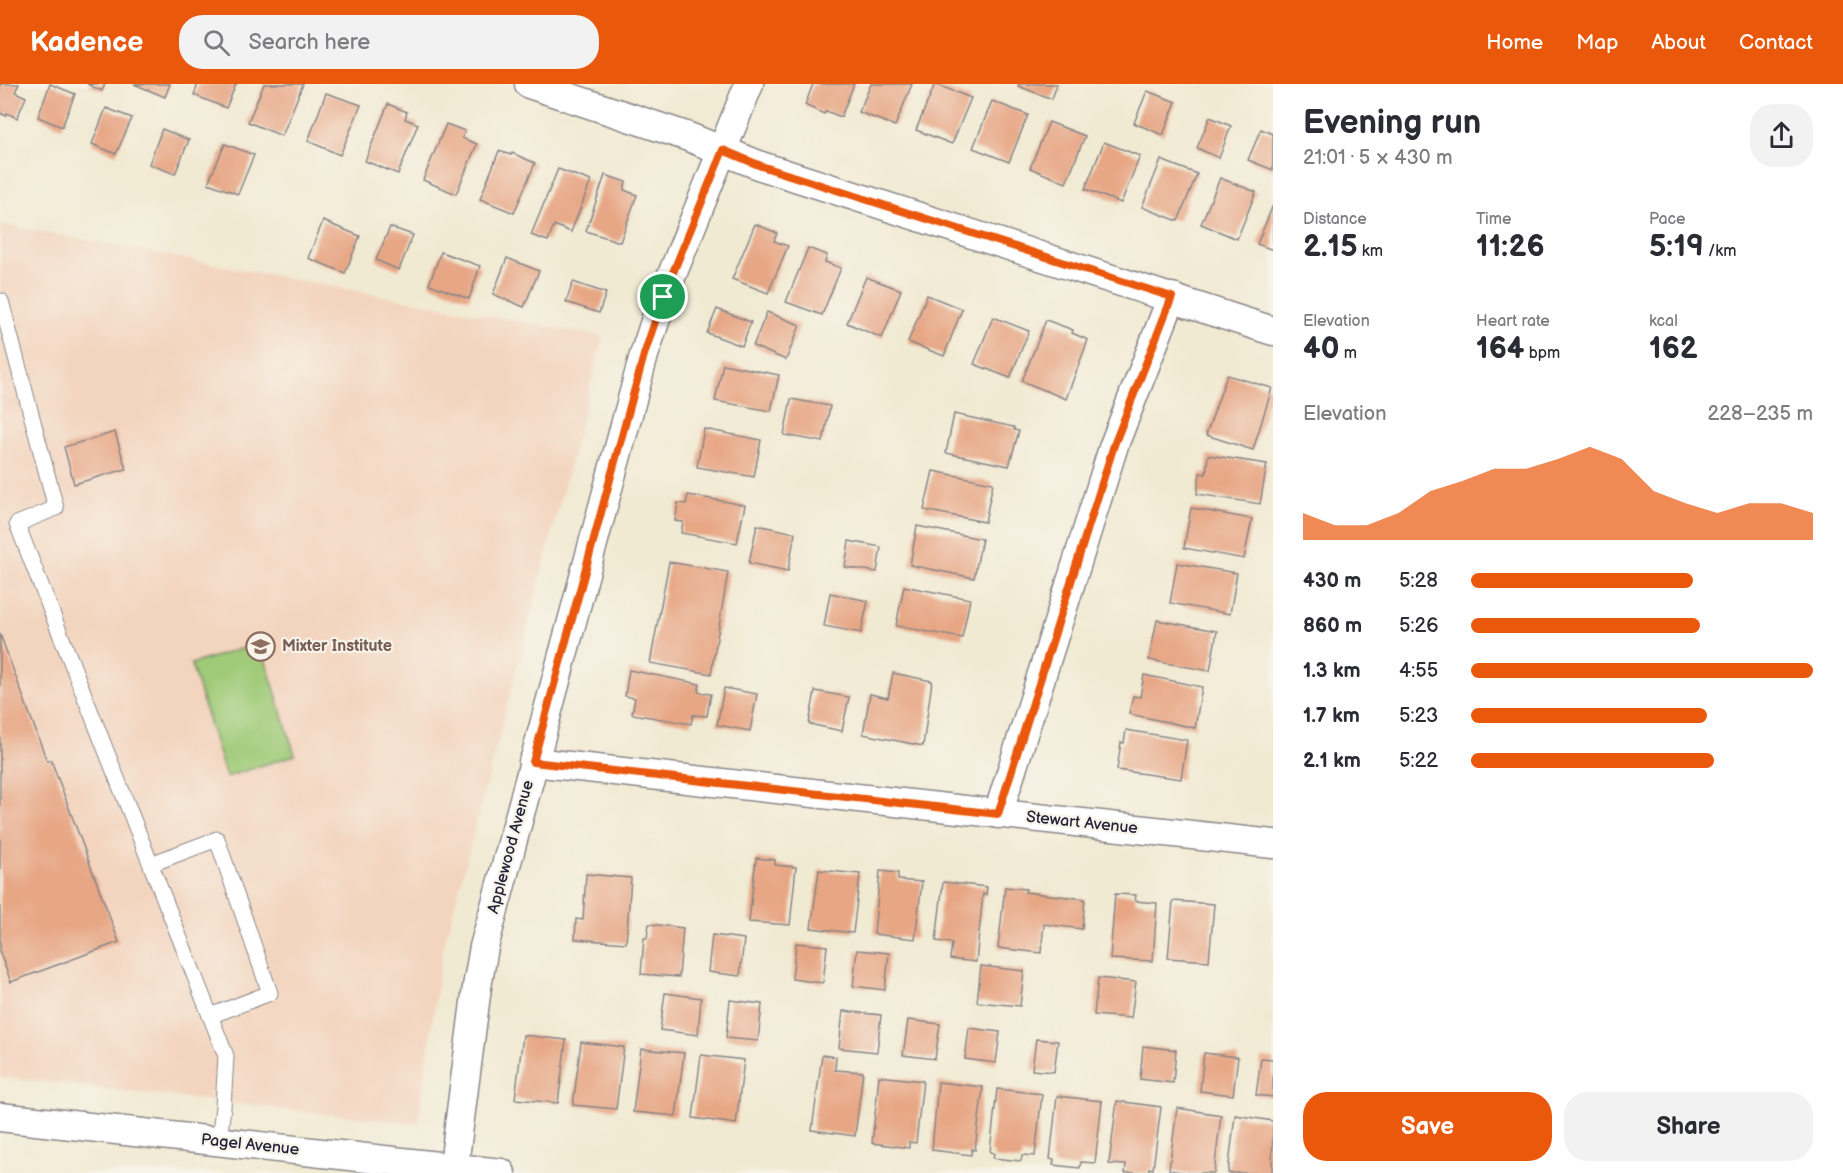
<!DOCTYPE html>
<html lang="en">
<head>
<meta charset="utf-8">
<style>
	body { margin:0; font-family:"Balsamiq Sans",sans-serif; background:#f2f2f3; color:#2b2b33; height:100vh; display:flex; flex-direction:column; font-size:22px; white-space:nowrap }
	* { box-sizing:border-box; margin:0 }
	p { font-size:20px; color:#7c7c81 }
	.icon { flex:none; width:33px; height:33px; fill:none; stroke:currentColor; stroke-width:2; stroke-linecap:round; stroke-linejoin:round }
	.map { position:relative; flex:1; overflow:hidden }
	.side { display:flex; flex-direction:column; background:#fff; width:570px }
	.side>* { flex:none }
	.pin { position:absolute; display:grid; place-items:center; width:51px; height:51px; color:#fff; margin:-26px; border:3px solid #fff; border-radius:50%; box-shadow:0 2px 6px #0007 }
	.round { display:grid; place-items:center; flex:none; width:63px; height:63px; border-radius:24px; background:#f2f2f3 }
	.overview { display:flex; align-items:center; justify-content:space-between; height:102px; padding:0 30px }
	h1 { font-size:33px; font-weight:600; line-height:45px }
	.figures { display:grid; grid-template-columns:repeat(3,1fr); gap:9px; height:102px; padding:6px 30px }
	.figures div { display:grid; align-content:center }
	.figures b { font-size:30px; font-weight:600 }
	.figures small { font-size:16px; font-weight:400 }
	.figures p { font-size:16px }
	.chart { height:168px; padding:12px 30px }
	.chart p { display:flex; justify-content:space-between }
	.chart svg { width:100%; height:108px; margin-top:6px; fill:#ea580c; opacity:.7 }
	.action { display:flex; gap:12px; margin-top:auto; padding:12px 30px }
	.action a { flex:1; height:69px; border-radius:24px; background:#ea580c; color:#fff; font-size:24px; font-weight:600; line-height:69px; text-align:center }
	.action a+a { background:#f2f2f3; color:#2b2b33 }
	ul { padding:0 30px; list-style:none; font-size:20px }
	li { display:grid; grid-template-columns:96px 72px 1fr; align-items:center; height:45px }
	li i { height:15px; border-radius:8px; background:#ea580c }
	header { display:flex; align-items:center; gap:36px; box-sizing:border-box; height:84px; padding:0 30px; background:#ea580c; color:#fff }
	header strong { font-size:28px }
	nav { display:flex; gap:33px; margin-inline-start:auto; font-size:21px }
	.search { width:420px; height:54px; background:#f2f2f3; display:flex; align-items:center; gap:15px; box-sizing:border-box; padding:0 21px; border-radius:24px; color:#7c7c81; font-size:22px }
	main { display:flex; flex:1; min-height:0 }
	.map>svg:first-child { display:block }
	.built { fill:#f3d4be }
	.green { fill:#9fcb78; stroke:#60765a; stroke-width:1.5 }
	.building { fill:#e7a684 }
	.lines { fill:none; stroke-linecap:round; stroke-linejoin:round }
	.service-casing { stroke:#8a8687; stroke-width:17 }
	.minor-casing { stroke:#8a8687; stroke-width:31 }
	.service { stroke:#fff; stroke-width:15 }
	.minor { stroke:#fff; stroke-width:28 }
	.route-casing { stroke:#fff; stroke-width:12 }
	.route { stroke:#ea580c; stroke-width:8 }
	.labels { text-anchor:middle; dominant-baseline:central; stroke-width:4.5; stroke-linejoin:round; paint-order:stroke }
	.education-label { font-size:16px; font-weight:bold; fill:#785e54; stroke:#f7f3e8; text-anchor:start }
	.street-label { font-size:16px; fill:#22223b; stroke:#f7f3e8 }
</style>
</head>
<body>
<header>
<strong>Kadence</strong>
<div class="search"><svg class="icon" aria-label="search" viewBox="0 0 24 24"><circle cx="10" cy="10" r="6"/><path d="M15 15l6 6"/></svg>Search here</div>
<nav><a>Home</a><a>Map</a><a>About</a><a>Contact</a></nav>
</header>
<main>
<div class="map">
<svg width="1273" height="1089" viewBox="0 0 1273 1089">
	<rect width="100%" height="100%" fill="#f7f3e8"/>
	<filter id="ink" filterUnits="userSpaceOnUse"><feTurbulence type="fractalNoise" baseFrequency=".0167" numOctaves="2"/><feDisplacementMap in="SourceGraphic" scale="12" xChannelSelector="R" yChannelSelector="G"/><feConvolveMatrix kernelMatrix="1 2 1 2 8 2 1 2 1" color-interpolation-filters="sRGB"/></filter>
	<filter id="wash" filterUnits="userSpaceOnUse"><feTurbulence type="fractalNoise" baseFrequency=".008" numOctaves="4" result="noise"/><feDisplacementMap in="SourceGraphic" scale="24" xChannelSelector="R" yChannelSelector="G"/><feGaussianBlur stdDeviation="1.35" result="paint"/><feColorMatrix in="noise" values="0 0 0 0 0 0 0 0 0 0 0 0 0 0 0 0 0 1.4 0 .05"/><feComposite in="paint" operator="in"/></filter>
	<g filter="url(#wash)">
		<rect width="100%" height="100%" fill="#f1ead3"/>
		<path class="built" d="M0 140 603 253 442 870 418 1040 0 993Z"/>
		<path class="green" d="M260 559 295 671 226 693 191 580Z"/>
		<g id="blocks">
			<g class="building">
				<path d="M0 0H19L15 8 26 13 17 34 7 29 6 32 0 29Z"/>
				<path d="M50 0 75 10 62 43 38 33Z"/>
				<path d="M87 0H105L102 7Z"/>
				<path d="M134 0H170L165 13Z"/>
				<path d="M198 0H236L226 24 194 11Z"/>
				<path d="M264 0H303L282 52 248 38Z"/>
				<path d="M813 0H854L841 33 826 27 824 30 805 21Z"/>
				<path d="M871 0H912L895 42 859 28Z"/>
				<path d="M935 0 971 14 952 60 916 46Z"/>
				<path d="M1019 0H1057L1052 15 1018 2Z"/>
				<path d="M1147 7 1176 18 1163 51 1134 39Z"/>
				<path d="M326 9 361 21 340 71 308 57Z"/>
				<path d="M992 17 1028 31 1009 78 973 64Z"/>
				<path d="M388 20 407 28 405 35 418 40 398 90 365 77Z"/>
				<path d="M106 24 132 34 116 70 92 60Z"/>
				<path d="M1210 33 1231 42 1219 74 1197 64Z"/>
				<path d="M1049 38 1085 52 1066 99 1030 84Z"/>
				<path d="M446 40 465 47 462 54 477 60 456 110 423 96Z"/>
				<path d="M162 45 189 56 175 90 149 80Z"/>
				<path d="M1261 45 1273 50V86L1248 76Z"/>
				<path d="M1104 58 1140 72 1121 119 1085 105Z"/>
				<path d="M225 60 254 71 238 110 208 99Z"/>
				<path d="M499 67 511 71 512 69 535 79 514 129 480 115Z"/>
				<path d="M1161 76 1197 90 1178 137 1142 123Z"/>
				<path d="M558 85 591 97 571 148 554 141 548 157 531 151Z"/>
				<path d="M605 91 626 98 624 106 637 111 620 158 586 147Z"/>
				<path d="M1220 94 1256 108 1237 155 1201 140Z"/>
				<path d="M1273 121V166L1257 160Z"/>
				<path d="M323 137 360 152 345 189 308 174Z"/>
				<path d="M755 140 777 149 774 157 788 162 768 209 732 195Z"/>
				<path d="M390 143 413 151 399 186 376 176Z"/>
				<path d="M808 164 827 171 825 178 841 184 822 231 786 218Z"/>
				<path d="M441 168 480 182 469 215 429 200Z"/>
				<path d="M507 174 539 187 524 223 493 210Z"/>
				<path d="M866 193 901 206 882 254 847 239Z"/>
				<path d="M573 198 606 209 599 229 566 218Z"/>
				<path d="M927 211 962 225 944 272 908 258Z"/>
				<path d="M717 225 751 238 742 262 707 249Z"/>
				<path d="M767 228 800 241 786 276 753 262Z"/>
				<path d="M993 233 1029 247 1010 294 974 280Z"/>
				<path d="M1046 236 1073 246 1072 249 1088 256 1066 315 1022 297Z"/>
				<path d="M723 280 779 291 771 327 715 317Z"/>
				<path d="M1227 291 1272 304 1253 366 1206 351Z"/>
				<path d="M791 315 830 322 823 358 784 351Z"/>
				<path d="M954 330 1014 343V346L1019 347 1009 382 946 369Z"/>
				<path d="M704 345 761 356 754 393 697 383Z"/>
				<path d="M115 348 126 385 74 400 64 363Z"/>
				<path d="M1208 371 1267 380 1260 420 1197 410 1200 389 1206 390Z"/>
				<path d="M933 387 993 399 985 438 924 426Z"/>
				<path d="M688 411 745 421 737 459 681 449 683 438 675 437 678 419 686 420Z"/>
				<path d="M1191 424 1252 435 1244 475 1184 464Z"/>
				<path d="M757 441 795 449 788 487 749 479Z"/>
				<path d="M917 442 982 455 974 494 910 481Z"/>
				<path d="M849 457 881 463 877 488 845 483Z"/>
				<path d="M669 478 728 488 711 590 650 579Z"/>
				<path d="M1177 479 1237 489 1230 530 1170 519Z"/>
				<path d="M904 502 970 515 962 554 896 542Z"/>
				<path d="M830 509 868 517 861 549 824 542Z"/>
				<path d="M1157 536 1217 547 1210 587 1149 576Z"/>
				<path d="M0 550 47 677 51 676 119 858 11 898 0 869Z"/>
				<path d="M629 586 700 600 698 608 711 610 707 632 693 631 691 640 632 630 635 614 625 612Z"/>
				<path d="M893 589 932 597 923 662 863 650 870 610 888 614Z"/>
				<path d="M1144 591 1202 603 1195 644 1129 630 1133 612 1140 613Z"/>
				<path d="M724 604 757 610 750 647 717 641Z"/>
				<path d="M815 607 849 613 842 647 809 640Z"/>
				<path d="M1126 646 1187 656 1181 695 1117 686 1121 658 1124 659Z"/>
				<path d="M756 774 775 776V781L796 783 790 841 749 838Z"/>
				<path d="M819 786 860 790 853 849 811 844Z"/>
				<path d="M880 787 898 789V796L922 798 915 855 874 850Z"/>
				<path d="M586 790 631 794 626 859 575 855 576 835 583 836Z"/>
				<path d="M943 798 987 803 986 811 983 810 976 878 950 875 952 859 936 857Z"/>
				<path d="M1005 803 1026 805 1025 808 1085 815 1082 845 1044 840 1041 869 998 864Z"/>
				<path d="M1115 810 1136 811 1135 817 1157 819 1153 877 1110 875Z"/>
				<path d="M1173 817 1214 820 1209 877 1168 874Z"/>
				<path d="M649 840 683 844 679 893 641 890 644 854H647Z"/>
				<path d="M712 851 744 855 740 892 708 888Z"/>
				<path d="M796 859 827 862 823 899 792 895Z"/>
				<path d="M857 866 889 869 885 906 853 902Z"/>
				<path d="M981 882 1024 887 1020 922 977 918Z"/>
				<path d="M1098 894 1136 898 1131 934 1094 931Z"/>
				<path d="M665 909 701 914 698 951 660 946Z"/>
				<path d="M730 916 762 920 758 957 726 954Z"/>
				<path d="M843 927 881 931 877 968 839 964Z"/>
				<path d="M908 936 940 940 935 975 903 971Z"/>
				<path d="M969 944 1000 948 996 979 965 975Z"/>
				<path d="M523 951 566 956 558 1019 515 1015Z"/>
				<path d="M1036 955 1058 957 1054 988 1032 986Z"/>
				<path d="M581 958 624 963 616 1025 573 1021Z"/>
				<path d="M1143 962 1176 966 1173 999 1140 995Z"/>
				<path d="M641 965 684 969 676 1032 633 1028Z"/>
				<path d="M1204 969 1238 973 1233 1011 1200 1007Z"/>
				<path d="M701 971 744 976 736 1040 693 1034Z"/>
				<path d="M822 971 836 973 835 986 863 988 855 1052 812 1046Z"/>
				<path d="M1261 974 1273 975V1013L1256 1011Z"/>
				<path d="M879 992 923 997 916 1059 909 1058V1064L872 1059Z"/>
				<path d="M938 998 983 1003 975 1066 972 1065 971 1071 932 1066Z"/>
				<path d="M997 1005 1042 1010 1035 1072 1022 1071 1021 1077 993 1074 994 1069 990 1068Z"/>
				<path d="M1057 1012 1102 1017 1095 1079 1081 1078 1080 1084 1053 1081 1054 1076 1050 1075Z"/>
				<path d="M1117 1017 1161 1023 1153 1085 1149 1084 1148 1089H1125L1126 1081 1109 1080Z"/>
				<path d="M1177 1024 1221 1031 1214 1089H1186L1169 1086Z"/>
				<path d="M1235 1031 1273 1037 1272 1089H1228Z"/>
			</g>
		</g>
	</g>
	<g filter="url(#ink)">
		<use href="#blocks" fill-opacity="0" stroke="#8a8687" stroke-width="1.5"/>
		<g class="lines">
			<defs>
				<g id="service">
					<path d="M1 217 56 424 17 440 226 972 223 1023 219 1057"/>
					<path d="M151 780 217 755 270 909 210 932"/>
				</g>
				<g id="minor">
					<path d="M529 0 686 52 761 82 1273 247"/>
					<path d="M533 678 1273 760"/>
					<path d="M998 730 1114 361 1172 213"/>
					<path d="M0 1033 501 1089"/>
					<path d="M453 1089 477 903 484 863 644 271 663 213 749 0"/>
				</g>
			</defs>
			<use href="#service" class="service-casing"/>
			<use href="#minor" class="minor-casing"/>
			<use href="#service" class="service"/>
			<use href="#minor" class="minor"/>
		</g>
	</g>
	<g class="lines" filter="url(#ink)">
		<defs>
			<path id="route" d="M723 66 761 82 1172 213 1114 361 998 730 533 678 644 271 663 213Z"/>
		</defs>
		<use href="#route" class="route-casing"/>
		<use href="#route" class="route"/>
	</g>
	<defs>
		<symbol id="school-ring" viewBox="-11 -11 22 22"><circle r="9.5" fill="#f7f3e8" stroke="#8d6e63" stroke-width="1.5"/><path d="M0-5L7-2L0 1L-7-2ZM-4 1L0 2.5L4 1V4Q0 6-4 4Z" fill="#8d6e63"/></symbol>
	</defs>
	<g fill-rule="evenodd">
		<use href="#school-ring" x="244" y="546" width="33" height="33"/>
	</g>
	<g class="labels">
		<g class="education-label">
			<text x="282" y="562">Mixter Institute</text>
		</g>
		<g class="street-label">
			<text transform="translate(1082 739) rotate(6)">Stewart Avenue</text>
			<text transform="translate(511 763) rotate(-75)">Applewood Avenue</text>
			<text transform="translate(250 1061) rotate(6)">Pagel Avenue</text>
		</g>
	</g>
</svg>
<div class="pin" style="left:663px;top:213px;background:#1e9e55"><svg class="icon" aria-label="arrive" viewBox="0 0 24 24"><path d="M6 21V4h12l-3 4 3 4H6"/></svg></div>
</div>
<section class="side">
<div class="overview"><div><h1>Evening run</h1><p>21:01 · 5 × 430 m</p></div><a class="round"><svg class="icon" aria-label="share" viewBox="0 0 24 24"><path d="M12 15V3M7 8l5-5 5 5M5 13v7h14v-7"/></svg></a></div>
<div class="figures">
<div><p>Distance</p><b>2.15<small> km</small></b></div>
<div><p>Time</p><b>11:26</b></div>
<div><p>Pace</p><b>5:19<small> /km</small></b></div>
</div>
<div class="figures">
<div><p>Elevation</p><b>40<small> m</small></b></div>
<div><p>Heart rate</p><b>164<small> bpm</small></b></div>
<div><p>kcal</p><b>162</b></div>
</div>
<div class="chart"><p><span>Elevation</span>228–235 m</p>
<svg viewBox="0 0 160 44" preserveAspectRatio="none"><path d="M0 44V33L10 38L20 38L30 33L40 24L50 20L60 15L70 15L80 11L90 6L100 11L110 24L120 29L130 33L140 29L150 29L160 33V44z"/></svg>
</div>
<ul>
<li><b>430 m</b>5:28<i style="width:65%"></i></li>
<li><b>860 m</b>5:26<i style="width:67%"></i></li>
<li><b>1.3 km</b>4:55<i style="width:100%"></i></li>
<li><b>1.7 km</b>5:23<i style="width:69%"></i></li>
<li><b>2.1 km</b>5:22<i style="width:71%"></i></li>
</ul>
<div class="action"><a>Save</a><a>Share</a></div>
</section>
</main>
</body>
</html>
